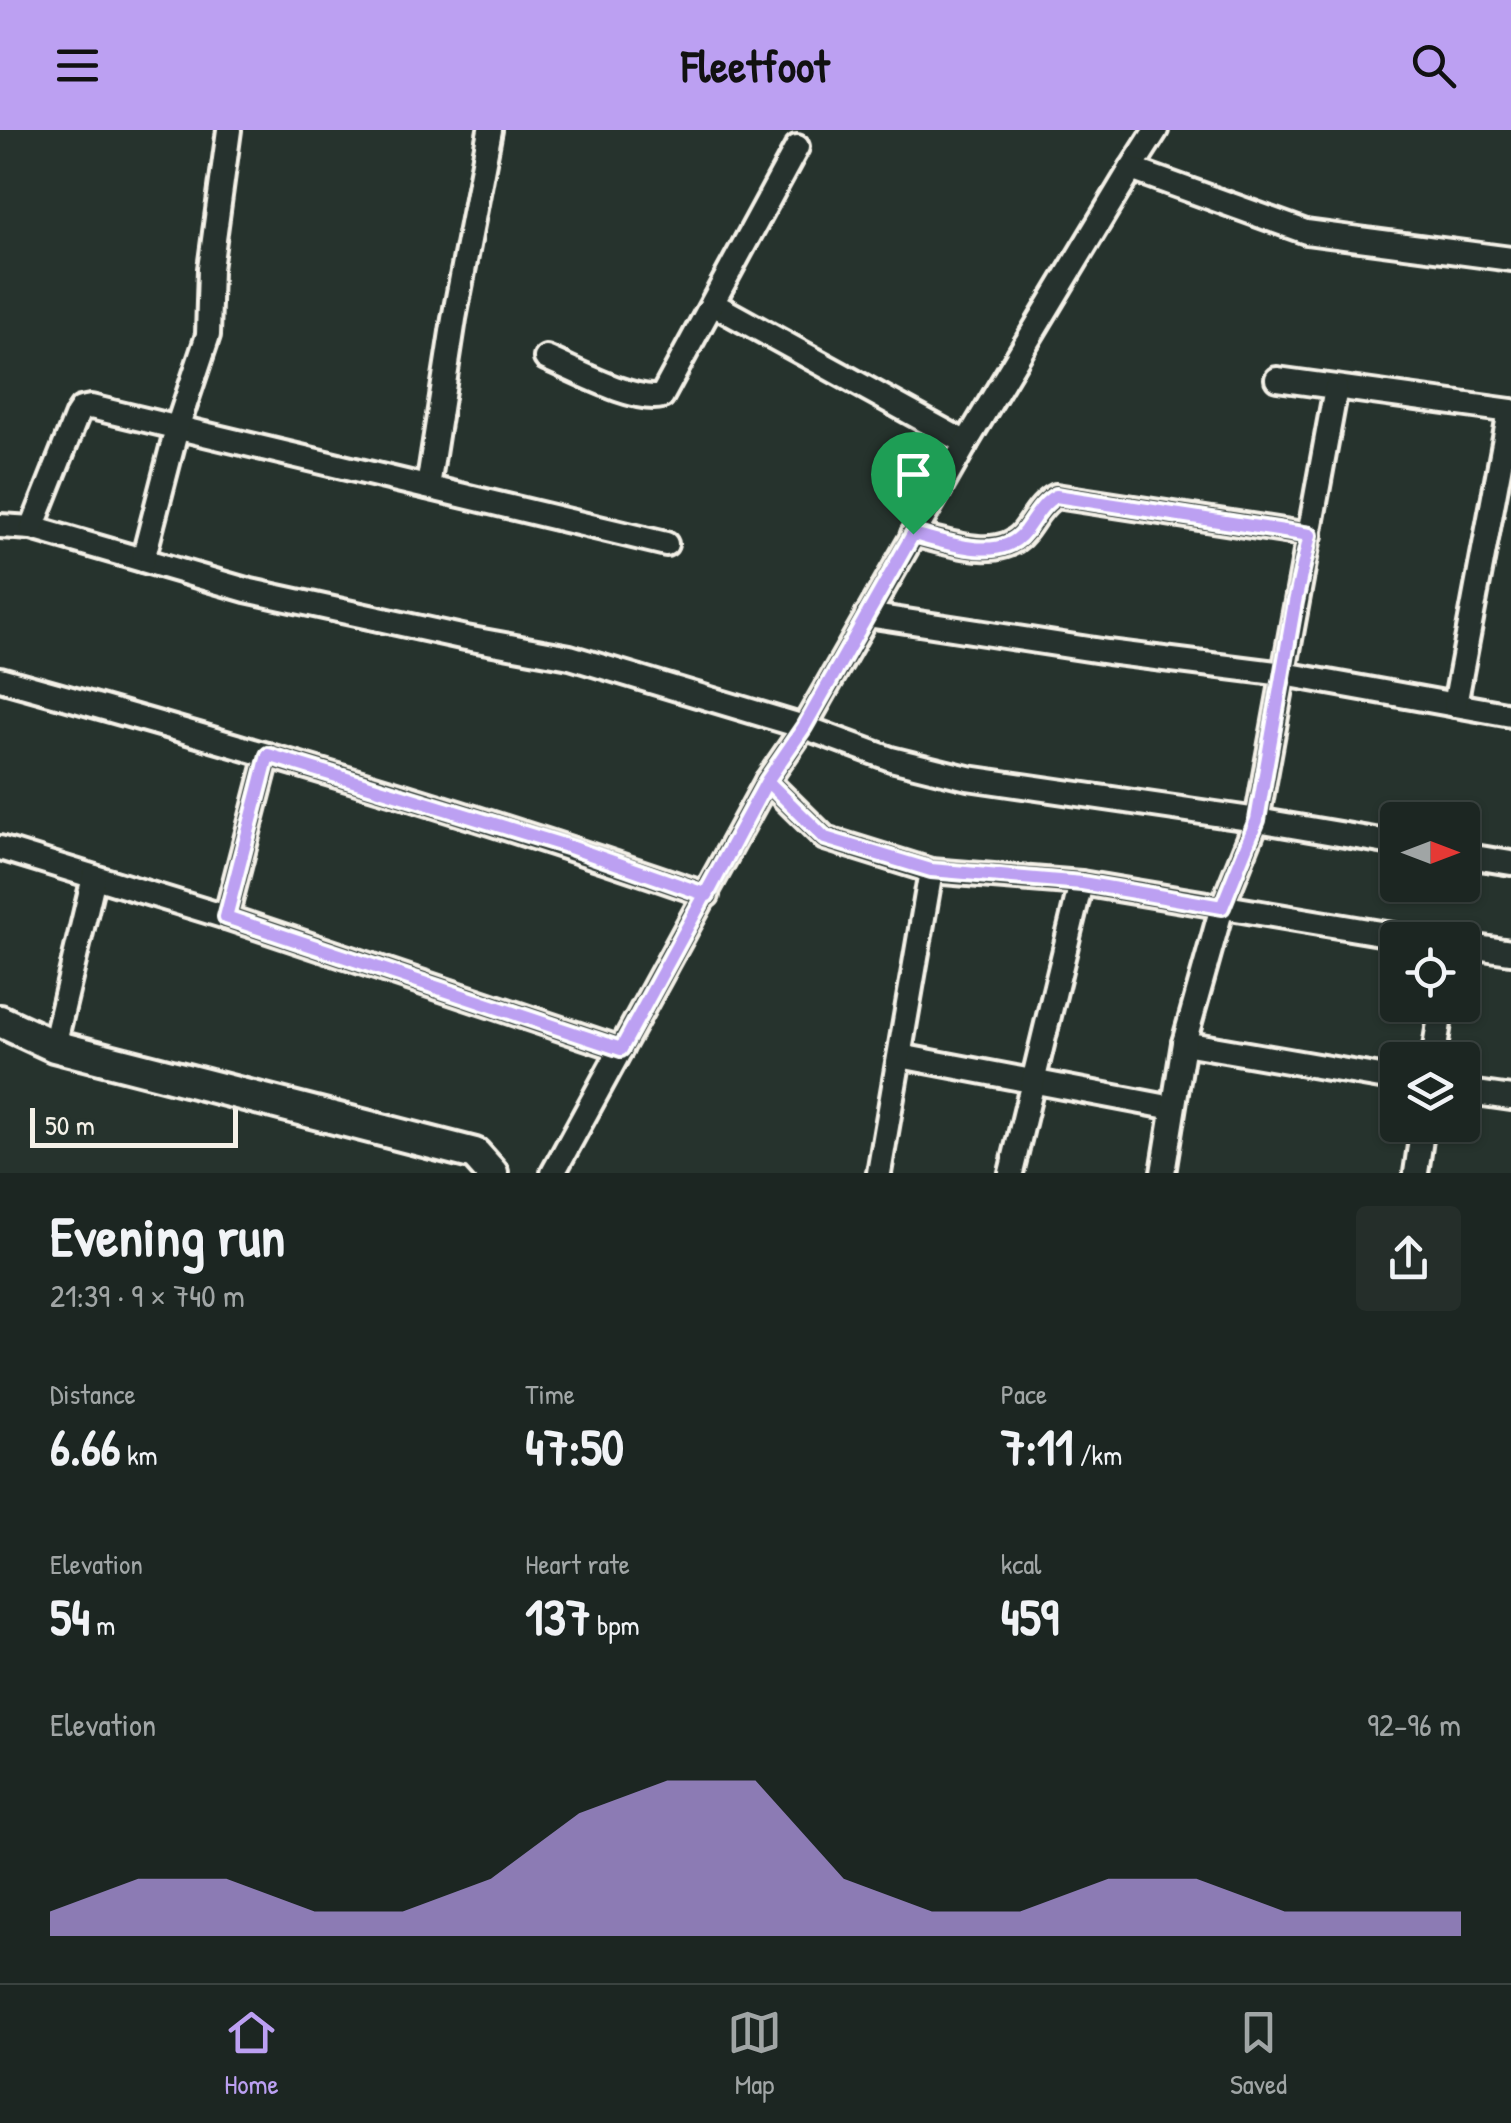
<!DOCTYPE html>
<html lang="en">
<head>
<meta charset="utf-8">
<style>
	body { margin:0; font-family:"Patrick Hand",sans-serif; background:#252e2a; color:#f1f3f6; height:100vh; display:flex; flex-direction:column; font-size:38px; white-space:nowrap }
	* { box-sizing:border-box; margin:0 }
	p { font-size:32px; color:#a0a5a5 }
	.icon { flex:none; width:55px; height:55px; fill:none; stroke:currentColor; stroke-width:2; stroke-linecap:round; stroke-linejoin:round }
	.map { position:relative; height:1043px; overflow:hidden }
	.panel { display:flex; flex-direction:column; background:#1c2622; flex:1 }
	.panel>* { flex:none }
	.needle { width:65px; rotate:90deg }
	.controls { position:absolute; left:1380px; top:672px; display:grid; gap:20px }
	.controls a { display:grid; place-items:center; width:100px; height:100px; border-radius:10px; background:#1c2622; box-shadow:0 2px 8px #0004,0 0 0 2px #3a4340; font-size:50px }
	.scale { position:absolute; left:30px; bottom:25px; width:208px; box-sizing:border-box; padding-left:10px; border:5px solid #f4f1e8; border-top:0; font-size:28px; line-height:35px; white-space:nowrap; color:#f4f1e8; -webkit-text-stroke:8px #26332d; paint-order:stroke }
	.pin { position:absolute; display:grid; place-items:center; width:85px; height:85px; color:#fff; margin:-102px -42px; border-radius:50% 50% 50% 0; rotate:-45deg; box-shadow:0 0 10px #0007 }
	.pin .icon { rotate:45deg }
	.round { display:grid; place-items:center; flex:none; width:105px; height:105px; border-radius:10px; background:#252e2a }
	.overview { display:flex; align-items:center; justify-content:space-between; height:170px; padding:0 50px }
	h1 { font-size:55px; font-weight:800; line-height:75px }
	.metrics { display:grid; grid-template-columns:repeat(3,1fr); gap:15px; height:170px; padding:10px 50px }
	.metrics div { display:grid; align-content:center }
	.metrics b { font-size:50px; font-weight:800 }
	.metrics small { font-size:28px; font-weight:400 }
	.metrics p { font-size:28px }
	.chart { height:280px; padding:20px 50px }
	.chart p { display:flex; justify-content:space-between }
	.chart svg { width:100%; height:180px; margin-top:10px; fill:#bca0f2; opacity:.7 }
	header { display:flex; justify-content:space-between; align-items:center; height:130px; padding:0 50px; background:#bca0f2; color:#111; font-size:45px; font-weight:800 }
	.tab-bar { display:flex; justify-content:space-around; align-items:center; height:140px; border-top:2px solid #3a4340; background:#1c2622; font-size:28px; color:#a0a5a5 }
	.tab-bar a { display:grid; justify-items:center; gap:5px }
	.tab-bar .on { color:#bca0f2 }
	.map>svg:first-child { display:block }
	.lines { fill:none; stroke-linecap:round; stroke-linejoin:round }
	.street-casing { stroke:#f4f1e8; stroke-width:30 }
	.secondary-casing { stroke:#f4f1e8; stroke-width:38 }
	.street { stroke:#26332d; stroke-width:22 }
	.secondary { stroke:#26332d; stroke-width:30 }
	.route-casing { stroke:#fff; stroke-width:20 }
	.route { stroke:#bca0f2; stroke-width:12 }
</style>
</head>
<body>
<header><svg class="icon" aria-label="menu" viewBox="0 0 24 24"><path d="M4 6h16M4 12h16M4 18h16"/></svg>Fleetfoot<svg class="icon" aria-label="search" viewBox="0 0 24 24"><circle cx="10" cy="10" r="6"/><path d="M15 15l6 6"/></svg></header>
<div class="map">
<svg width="1511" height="1043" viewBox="0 0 1511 1043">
	<rect width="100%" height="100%" fill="#26332d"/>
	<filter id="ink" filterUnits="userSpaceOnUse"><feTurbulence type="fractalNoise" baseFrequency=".01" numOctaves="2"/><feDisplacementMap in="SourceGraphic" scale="20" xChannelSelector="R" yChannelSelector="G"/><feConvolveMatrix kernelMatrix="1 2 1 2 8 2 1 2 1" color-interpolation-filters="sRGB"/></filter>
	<g filter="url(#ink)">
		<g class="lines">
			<defs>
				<g id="street">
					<path d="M1131 39 1156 0"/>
					<path d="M713 174 966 313"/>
					<path d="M546 228C573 239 634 273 662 266L797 17"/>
					<path d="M1277 249 1511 281"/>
					<path d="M428 357 454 189 490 0"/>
					<path d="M0 396 32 398 246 460 466 508 570 527 804 597 891 629 968 648 1257 690 1398 714"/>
					<path d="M32 398 77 285 81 279 91 277 666 414"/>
					<path d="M913 404C946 412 1001 433 1025 401 1034 389 1043 372 1056 366L1310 405"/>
					<path d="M143 430 177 298 208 205 210 139 229 0"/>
					<path d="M867 485 1108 522 1284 544 1511 585"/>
					<path d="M0 549C238 615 474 684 707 765"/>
					<path d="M1455 575 1510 281"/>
					<path d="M767 651 825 708 931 741 1081 753 1422 810"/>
					<path d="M0 718 226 787 621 919"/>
					<path d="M1462 725 1511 733"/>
					<path d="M226 787 268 625"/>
					<path d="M1462 815 1511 822"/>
					<path d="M1184 913 1398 950"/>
					<path d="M54 916 94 747"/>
					<path d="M900 926 1173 978"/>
					<path d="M1433 930 1442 875"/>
					<path d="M1462 961 1511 968"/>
					<path d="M553 1043 767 651 804 597 966 313 1131 39 1306 102 1511 129"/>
					<path d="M879 1043 931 741"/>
					<path d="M1011 1043 1081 753"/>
					<path d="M1163 1043 1184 913 1222 777 1257 690 1336 258"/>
					<path d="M1416 1043 1423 995"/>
				</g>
				<path id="secondary" d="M0 891 54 916 475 1024 492 1043"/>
			</defs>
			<use href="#street" class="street-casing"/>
			<use href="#secondary" class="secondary-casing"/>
			<use href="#street" class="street"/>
			<use href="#secondary" class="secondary"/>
		</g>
	</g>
	<g class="lines" filter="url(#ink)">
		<defs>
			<path id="route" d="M913 404 804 597 767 651 621 919 226 787 268 625 573 718 707 765 767 651 825 708 931 740 1082 753 1222 777 1257 690 1295 472 1310 405 1056 366C1043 372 1034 389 1025 401 1001 434 946 412 913 404"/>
		</defs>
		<use href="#route" class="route-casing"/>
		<use href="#route" class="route"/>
	</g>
</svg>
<div class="controls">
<a><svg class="needle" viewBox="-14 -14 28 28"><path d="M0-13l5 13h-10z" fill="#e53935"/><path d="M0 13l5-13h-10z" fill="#a0a5a5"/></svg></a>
<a><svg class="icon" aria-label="locate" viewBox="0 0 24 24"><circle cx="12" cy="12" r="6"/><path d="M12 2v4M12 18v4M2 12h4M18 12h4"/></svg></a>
<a><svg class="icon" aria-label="layers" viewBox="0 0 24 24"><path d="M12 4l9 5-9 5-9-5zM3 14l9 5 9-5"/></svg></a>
</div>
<div class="scale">50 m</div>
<div class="pin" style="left:913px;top:404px;background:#1e9e55"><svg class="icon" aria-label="arrive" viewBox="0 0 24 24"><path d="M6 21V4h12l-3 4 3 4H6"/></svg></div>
</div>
<section class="panel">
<div class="overview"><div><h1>Evening run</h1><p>21:39 · 9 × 740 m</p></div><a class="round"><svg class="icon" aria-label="share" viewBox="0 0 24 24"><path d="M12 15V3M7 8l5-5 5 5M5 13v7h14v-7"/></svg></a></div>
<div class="metrics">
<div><p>Distance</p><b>6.66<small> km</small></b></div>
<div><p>Time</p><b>47:50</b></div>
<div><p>Pace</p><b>7:11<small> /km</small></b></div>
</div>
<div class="metrics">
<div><p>Elevation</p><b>54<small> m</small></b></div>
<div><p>Heart rate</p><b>137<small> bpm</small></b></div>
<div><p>kcal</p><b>459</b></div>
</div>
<div class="chart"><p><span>Elevation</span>92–96 m</p>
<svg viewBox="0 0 160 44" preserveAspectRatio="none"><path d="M0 44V38L10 30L20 30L30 38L40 38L50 30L60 14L70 6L80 6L90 30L100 38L110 38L120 30L130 30L140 38L150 38L160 38V44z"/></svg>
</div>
</section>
<nav class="tab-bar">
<a class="on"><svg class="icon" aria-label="home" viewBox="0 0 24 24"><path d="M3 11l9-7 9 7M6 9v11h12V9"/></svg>Home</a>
<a><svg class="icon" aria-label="map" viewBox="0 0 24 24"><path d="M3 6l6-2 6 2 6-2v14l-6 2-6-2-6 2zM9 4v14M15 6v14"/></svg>Map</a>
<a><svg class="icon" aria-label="saved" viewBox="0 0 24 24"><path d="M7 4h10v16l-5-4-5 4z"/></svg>Saved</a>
</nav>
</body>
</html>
